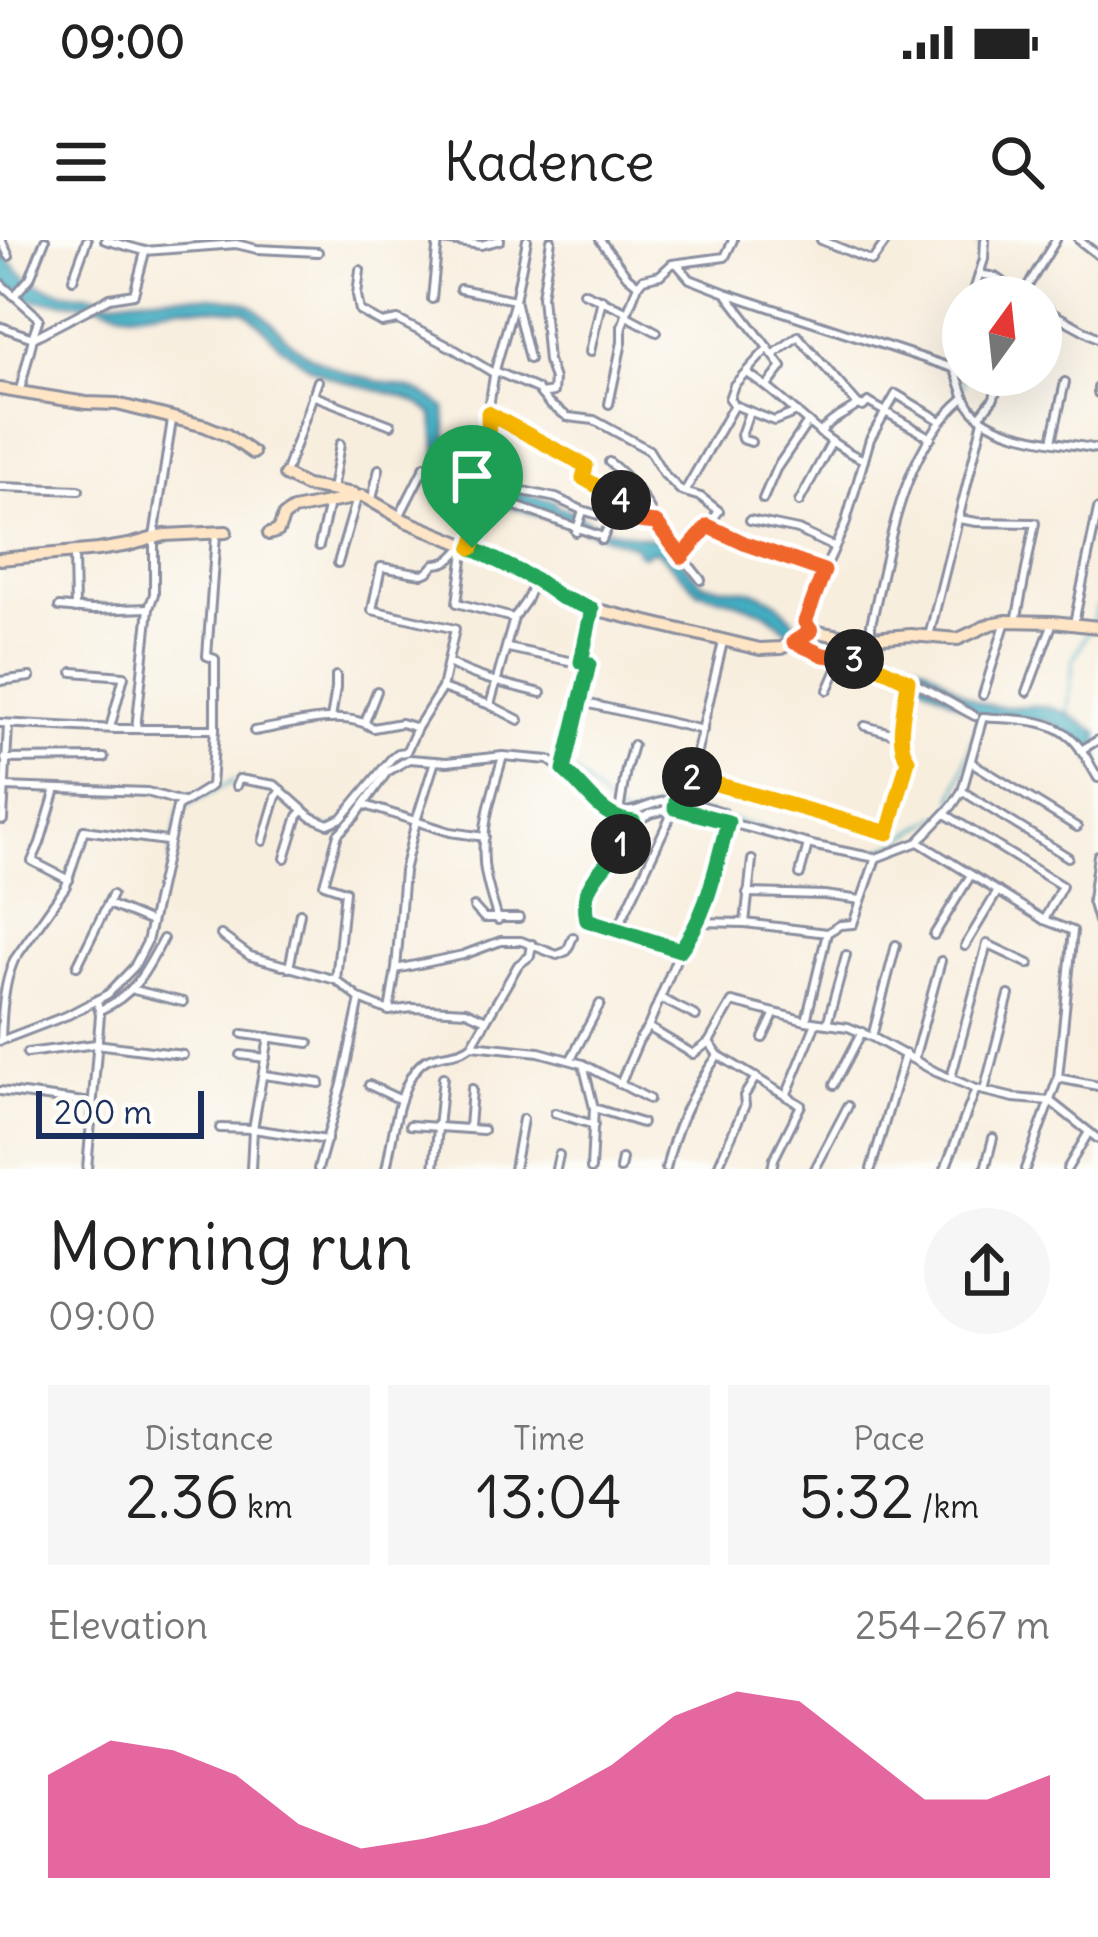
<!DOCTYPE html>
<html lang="en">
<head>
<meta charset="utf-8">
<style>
	body { margin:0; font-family:Delius,sans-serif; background:#f6f6f6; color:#222; height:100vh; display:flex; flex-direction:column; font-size:45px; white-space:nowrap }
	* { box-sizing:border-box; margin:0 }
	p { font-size:39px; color:#767676 }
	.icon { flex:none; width:66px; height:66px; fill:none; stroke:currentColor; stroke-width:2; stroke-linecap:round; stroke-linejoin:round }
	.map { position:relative; height:929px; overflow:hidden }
	.panel { display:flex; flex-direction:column; background:#fff; flex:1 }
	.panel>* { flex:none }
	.needle { width:78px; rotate:15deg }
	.fabs { position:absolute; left:942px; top:36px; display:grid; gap:24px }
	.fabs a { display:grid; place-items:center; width:120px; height:120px; border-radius:50%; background:#fff; box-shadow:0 12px 48px #0002; font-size:60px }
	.scale { position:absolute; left:36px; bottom:30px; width:168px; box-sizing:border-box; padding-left:12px; border:6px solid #1b2f5e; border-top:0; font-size:33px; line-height:42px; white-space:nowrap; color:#1b2f5e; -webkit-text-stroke:9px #fdfcf7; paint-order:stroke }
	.pin { position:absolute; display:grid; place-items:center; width:102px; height:102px; color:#fff; margin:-123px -51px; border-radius:50% 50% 50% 0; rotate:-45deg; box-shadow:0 0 12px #0007 }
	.pin .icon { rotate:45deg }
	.km { position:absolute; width:60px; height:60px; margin:-30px; border-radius:50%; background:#222; color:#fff; font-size:33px; line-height:60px; text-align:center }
	.round { display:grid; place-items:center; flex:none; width:126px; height:126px; border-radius:63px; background:#f6f6f6 }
	.headline { display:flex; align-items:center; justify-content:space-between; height:204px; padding:0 48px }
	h1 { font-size:66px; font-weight:600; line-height:90px }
	.metrics { display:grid; grid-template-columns:repeat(3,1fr); gap:18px; height:204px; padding:12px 48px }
	.metrics div { display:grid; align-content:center; border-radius:0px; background:#f6f6f6; text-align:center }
	.metrics b { font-size:60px; font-weight:600 }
	.metrics small { font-size:33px; font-weight:400 }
	.metrics p { font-size:33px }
	.chart { height:336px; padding:24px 48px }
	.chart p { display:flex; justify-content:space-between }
	.chart svg { width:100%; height:216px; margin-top:12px; fill:#db2777; opacity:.7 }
	.status { display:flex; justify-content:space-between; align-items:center; height:84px; padding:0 60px; background:#fff; direction:ltr }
	.status svg { height:33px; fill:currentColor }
	header { display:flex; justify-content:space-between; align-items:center; height:156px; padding:0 48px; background:#fff; font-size:54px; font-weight:600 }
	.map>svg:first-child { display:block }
	.water { fill:#42adc1; stroke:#2e6e90; stroke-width:3 }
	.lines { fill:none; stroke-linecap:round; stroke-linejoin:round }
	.stream { stroke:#42adc1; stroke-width:3 }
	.street-casing { stroke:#8a8e9e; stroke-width:12 }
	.secondary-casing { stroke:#8a8e9e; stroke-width:16 }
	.street { stroke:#fff; stroke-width:6 }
	.secondary { stroke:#fee5c5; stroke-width:10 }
	.split-1-casing { stroke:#fff; stroke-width:24 }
	.split-2-casing { stroke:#fff; stroke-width:24 }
	.split-3-casing { stroke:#fff; stroke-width:24 }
	.split-4-casing { stroke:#fff; stroke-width:24 }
	.split-5-casing { stroke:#fff; stroke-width:24 }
	.split-1 { stroke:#22a559; stroke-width:15 }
	.split-2 { stroke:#22a559; stroke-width:15 }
	.split-3 { stroke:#f5b400; stroke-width:15 }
	.split-4 { stroke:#f0652b; stroke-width:15 }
	.split-5 { stroke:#f5b400; stroke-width:15 }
</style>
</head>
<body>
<div class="status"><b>09:00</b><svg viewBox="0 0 49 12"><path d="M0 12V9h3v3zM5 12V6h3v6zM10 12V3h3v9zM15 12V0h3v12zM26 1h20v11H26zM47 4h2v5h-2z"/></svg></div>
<header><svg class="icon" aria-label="menu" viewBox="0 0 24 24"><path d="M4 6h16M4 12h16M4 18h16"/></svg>Kadence<svg class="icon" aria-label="search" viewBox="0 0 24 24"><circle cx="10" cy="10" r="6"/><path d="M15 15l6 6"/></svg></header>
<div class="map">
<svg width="1098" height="929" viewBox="0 0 1098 929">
	<rect width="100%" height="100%" fill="#fdfcf7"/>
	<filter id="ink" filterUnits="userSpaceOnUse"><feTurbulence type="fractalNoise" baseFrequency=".00833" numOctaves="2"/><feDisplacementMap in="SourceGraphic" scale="24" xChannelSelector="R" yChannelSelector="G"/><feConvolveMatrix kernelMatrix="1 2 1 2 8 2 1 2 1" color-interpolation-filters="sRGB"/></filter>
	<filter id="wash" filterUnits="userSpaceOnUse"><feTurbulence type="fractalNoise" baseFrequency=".004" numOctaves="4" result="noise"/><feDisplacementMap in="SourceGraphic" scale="48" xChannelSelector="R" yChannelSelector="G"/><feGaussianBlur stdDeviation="2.7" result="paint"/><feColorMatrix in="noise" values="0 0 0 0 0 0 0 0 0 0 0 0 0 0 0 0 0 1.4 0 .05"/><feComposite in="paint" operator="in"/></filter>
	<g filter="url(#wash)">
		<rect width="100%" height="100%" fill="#f8eede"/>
		<path class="water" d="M0 5C14 34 40 50 72 53 87 54 98 53 111 61 138 55 227 52 250 65 264 72 274 86 284 96 301 113 328 126 349 134 383 145 417 143 445 168L449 229 453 239C467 245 486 256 500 248L554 261 557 267 571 271 598 287 663 301 703 344 754 351 768 357 779 364 808 397 835 406 839 403C872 406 899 411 929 428 948 439 963 457 984 464 1005 471 1027 463 1049 467 1070 471 1080 484 1098 492V529L1084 505 1049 482 977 474 913 437 872 417 824 413 802 403 767 373 729 359 699 352 658 312 650 311 645 315 638 313 635 306 475 255 447 242 438 227 433 175C407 149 368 152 336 139 317 132 294 118 279 104 267 94 259 80 245 71L180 66 130 73 96 64 34 60 25 58 0 39Z"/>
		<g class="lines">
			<g class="stream">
				<path d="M975 39 981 15 979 0"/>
				<path d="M958 90 963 76"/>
				<path d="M957 110 962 116 963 146"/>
				<path d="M1093 381 1098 365"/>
				<path d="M1068 471 1073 420 1089 390"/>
				<path d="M552 519C585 533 598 563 627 579L668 565 673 567"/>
				<path d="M388 528C402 515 417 516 435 518"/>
				<path d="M272 548C292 565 310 589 337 590"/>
				<path d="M953 559 980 478"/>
				<path d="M700 572 824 605"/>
				<path d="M869 614 893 605 939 576"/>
				<path d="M170 620 179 573 183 567 234 541"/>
			</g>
		</g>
	</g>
	<g filter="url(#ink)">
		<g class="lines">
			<defs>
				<g id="street">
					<path d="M1 0 9 16"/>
					<path d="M105 0 145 11 236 4 257 9 318 12"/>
					<path d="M442 0 481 5 500 0"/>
					<path d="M600 0 627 36 638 45"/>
					<path d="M821 0 872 21 887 0"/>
					<path d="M1079 0 1098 15"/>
					<path d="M677 24 690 39 726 53 956 129"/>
					<path d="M360 30 357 55 360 71 382 83 398 80 454 109 495 134V131L537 149 549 164 568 177 594 180 649 210 663 233 681 251 701 257 719 271 708 286 712 289 824 331 845 285 870 199 896 154 941 181"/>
					<path d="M979 34 995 37 1026 57"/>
					<path d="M73 39 87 0"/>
					<path d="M0 43 39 78 32 98"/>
					<path d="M460 49 515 60 529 119"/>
					<path d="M583 52 626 71"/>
					<path d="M14 56 30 38 45 0"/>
					<path d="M728 56 768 108 734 145 729 159 734 165 774 181 797 172"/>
					<path d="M972 57 984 19 985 0"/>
					<path d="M1021 57 1056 0"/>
					<path d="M432 59 438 0"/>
					<path d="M1041 67 1098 98"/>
					<path d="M625 75 657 92"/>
					<path d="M963 85 951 124C961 137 960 154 971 168 994 198 1062 202 1098 209"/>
					<path d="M2 87 33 98"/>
					<path d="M768 108 773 115 798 96 858 165 863 167 868 162 931 198"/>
					<path d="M590 112 602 59"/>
					<path d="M495 130 515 60 527 0"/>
					<path d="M747 133C789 159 818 200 864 220"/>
					<path d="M768 145 782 127 773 115"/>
					<path d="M1098 148V153"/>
					<path d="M20 150 33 98 110 58 134 54 145 12"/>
					<path d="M541 154 553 152 554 139 548 121 542 56 551 0"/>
					<path d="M312 155 391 185"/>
					<path d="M609 164 622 102V86L638 45 643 39 660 35 672 24 725 17 733 0"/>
					<path d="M749 172 741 195 742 199 751 202"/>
					<path d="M488 173 586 226 583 238 621 259 602 300"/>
					<path d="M979 177 994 158 1000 135"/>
					<path d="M820 193C830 179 845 175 858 165"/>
					<path d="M1052 201 1065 142"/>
					<path d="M609 222C629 237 647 260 656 283"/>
					<path d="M285 234 318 141"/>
					<path d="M490 244 556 258 582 270 605 277 656 283 701 340"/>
					<path d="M0 247 79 250"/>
					<path d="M332 250 340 204"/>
					<path d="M685 251 734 165"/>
					<path d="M372 259 379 229"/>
					<path d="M763 259 776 229 808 182"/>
					<path d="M490 261 496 259 603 297"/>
					<path d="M799 262 831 203"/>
					<path d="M399 277 425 226 434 231"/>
					<path d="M959 279 977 282 1035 283 1016 382"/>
					<path d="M750 280 798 290 834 307"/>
					<path d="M576 292 583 271"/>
					<path d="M465 305 457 363 513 378"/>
					<path d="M319 306 329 263"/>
					<path d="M472 308 490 259 488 173 494 136"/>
					<path d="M74 313 75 369"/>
					<path d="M682 317 708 286"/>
					<path d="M338 323 357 258"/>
					<path d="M59 367 92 370 149 368"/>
					<path d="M1074 383 1098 269"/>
					<path d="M810 389 805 382 824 331"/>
					<path d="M929 396 983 180"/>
					<path d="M871 399V384C890 307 900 212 964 158"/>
					<path d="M794 402C817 418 844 414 869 423 906 435 941 458 975 476"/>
					<path d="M508 408 569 421"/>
					<path d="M449 423C478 439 509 445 541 453"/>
					<path d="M73 432 124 436 110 488"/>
					<path d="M0 441 30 437"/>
					<path d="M442 448 490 465 519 480"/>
					<path d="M828 450 842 418"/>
					<path d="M1027 452 1053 382"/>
					<path d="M983 455 1006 381"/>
					<path d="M581 462 703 490"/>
					<path d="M490 465 514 378 526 361 535 340"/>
					<path d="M331 479 336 448V436"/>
					<path d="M365 482 377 451"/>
					<path d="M0 483 116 489H215"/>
					<path d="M865 486 902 496"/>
					<path d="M136 489 149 368 154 354V297L172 180"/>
					<path d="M254 491C286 486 345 468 373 488L401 483 417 488"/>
					<path d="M633 505 626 529 619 572C635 574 649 563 666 561 684 559 705 567 723 572"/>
					<path d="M1081 510 1098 500"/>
					<path d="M5 519 104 518"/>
					<path d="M435 521 416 581 404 631 396 729 463 715 501 701H521L557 715 567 711 573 697"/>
					<path d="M971 522 1077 587"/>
					<path d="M564 530 589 425 581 422 592 369"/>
					<path d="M692 536 888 593 907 520C894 501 906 464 908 441"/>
					<path d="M236 546 239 539 275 545 311 577 328 584 342 578 391 519 398 513 406 512 417 488 442 448 455 389 372 370 381 327 422 334 428 332 435 324C451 323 452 317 463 307"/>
					<path d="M4 547 147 552 182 562"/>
					<path d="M56 549 40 603 32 621 69 640"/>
					<path d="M962 551 1068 617"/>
					<path d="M685 562 723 402"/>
					<path d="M365 565 450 592 485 597"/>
					<path d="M945 574 1062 646 1044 680"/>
					<path d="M3 580 8 485"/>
					<path d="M634 582C628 594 621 607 613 618 595 641 579 646 587 680L680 710"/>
					<path d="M263 601 276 557 281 550"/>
					<path d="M920 603 1044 680 1073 691 1058 838 1025 929"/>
					<path d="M1098 615 1092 660 1098 681"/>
					<path d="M285 618 298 576 303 571"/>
					<path d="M800 634 808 604"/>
					<path d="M747 653 824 655 861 660"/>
					<path d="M108 664 151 682"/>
					<path d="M474 667 484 678H519"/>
					<path d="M498 680C493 661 485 641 484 622 481 585 493 551 503 516"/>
					<path d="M697 682 745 683 827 693 840 685 853 684 876 618"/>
					<path d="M745 683 752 620"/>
					<path d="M617 690 674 569"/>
					<path d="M221 695 250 716 336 740 360 759 389 771 412 768 466 771 486 780"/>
					<path d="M934 695 971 635"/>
					<path d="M965 706 998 651"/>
					<path d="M77 726 112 655"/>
					<path d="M289 728 300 673"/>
					<path d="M336 740 345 651 324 644 338 594 355 577 387 532 409 519 447 522 503 516 549 520 576 540 600 567 614 578 626 582H634L650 574 675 568 816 606 876 618 918 602 952 566 962 551 983 477C1012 480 1048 477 1070 497 1082 507 1090 525 1098 538"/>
					<path d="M134 750 183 762"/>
					<path d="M660 758 696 776"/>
					<path d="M100 770C135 755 146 731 163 699"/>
					<path d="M389 771 396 729"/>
					<path d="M806 781 827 693"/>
					<path d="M827 784 846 715"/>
					<path d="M648 787 693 814 709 802 732 762 806 781 848 787 872 797 936 832 976 849 1014 858 1050 861 1098 899"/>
					<path d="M243 794 309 803"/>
					<path d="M872 797 896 705"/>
					<path d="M763 798 775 773"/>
					<path d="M1 800C2 773 3 746 14 720L66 646 84 590 166 601"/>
					<path d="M0 801 68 775 108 754 134 727 147 702 177 567 211 546 215 489V419L207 416 216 295"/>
					<path d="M709 802 718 815 801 865 774 919 772 929"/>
					<path d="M472 805 539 812 583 824 594 868 591 929"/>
					<path d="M27 813 96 804 183 815"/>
					<path d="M241 815 266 818"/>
					<path d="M571 819 600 764"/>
					<path d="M914 819 941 721"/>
					<path d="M583 824 649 859"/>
					<path d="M264 835 320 843"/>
					<path d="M951 838 987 704 1029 724"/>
					<path d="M1058 838 1098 846"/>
					<path d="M620 844 639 800 648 787 680 710 690 697 697 682 716 631 728 583"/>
					<path d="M369 845 401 860"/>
					<path d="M834 845 862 792"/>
					<path d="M0 851 92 863"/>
					<path d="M984 851 1009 755"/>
					<path d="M786 856 816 783"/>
					<path d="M594 868 642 883"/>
					<path d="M555 873 594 885"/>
					<path d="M410 885 483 890"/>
					<path d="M469 887 472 849"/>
					<path d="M220 888 253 889 327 900"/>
					<path d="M87 929 100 775 97 760"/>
					<path d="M251 929 253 889 269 797"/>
					<path d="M318 929 342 844 360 759"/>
					<path d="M386 929C393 899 398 837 426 820 441 812 458 816 472 805L518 725 530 716 532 704"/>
					<path d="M434 929 443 837"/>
					<path d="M514 929 523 879"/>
					<path d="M556 929 559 915"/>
					<path d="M620 929 622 919"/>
					<path d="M666 929C675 887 693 850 718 815"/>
					<path d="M717 929 745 865 744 856 756 837"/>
					<path d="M815 929 848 866"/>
					<path d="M871 929 905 814"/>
					<path d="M945 929 976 849"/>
					<path d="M985 929 993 898"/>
					<path d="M1067 929 1089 892"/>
				</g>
				<g id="secondary">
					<path d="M0 149 86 163 117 164 205 186 227 195 253 213"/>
					<path d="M285 235 306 246 354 254"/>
					<path d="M269 294 278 291 284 276 293 270 363 256 406 281 472 308 581 366 760 409 781 408 811 391 857 399 911 395 958 399 991 384 1006 381 1053 382 1098 387"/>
					<path d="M0 319 98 310 129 305 165 295 226 292"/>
				</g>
			</defs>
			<use href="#street" class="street-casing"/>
			<use href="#secondary" class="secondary-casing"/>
			<use href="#street" class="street"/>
			<use href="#secondary" class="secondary"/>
		</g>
	</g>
	<g class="lines" filter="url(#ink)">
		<defs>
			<path id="split-1" d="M472 308 536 340 560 357 592 369 581 422 589 424 564 530C588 550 601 579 634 582L621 604"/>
			<path id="split-2" d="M621 604C603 633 579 642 587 680L680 710C708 675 716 625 728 582L675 568 676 561 685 562 692 537"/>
			<path id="split-3" d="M692 537 888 593 908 520C894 501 906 464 908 441L870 423 854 419"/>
			<path id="split-4" d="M621 260 611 278 656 283 682 317 708 286 746 304 824 331 805 382 811 391 794 402 823 415 854 419"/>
			<path id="split-5" d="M472 308 490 259 488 173 586 226 583 238 621 260"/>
		</defs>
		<use href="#split-1" class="split-1-casing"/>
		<use href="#split-2" class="split-2-casing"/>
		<use href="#split-3" class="split-3-casing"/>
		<use href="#split-4" class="split-4-casing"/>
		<use href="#split-5" class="split-5-casing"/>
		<use href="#split-1" class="split-1"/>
		<use href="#split-2" class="split-2"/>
		<use href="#split-3" class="split-3"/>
		<use href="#split-4" class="split-4"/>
		<use href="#split-5" class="split-5"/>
	</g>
</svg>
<div class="fabs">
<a><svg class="needle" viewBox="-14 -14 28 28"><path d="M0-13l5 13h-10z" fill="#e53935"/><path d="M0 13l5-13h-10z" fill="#767676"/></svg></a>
</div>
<div class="scale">200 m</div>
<div class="pin" style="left:472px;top:308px;background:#1e9e55"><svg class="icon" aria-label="arrive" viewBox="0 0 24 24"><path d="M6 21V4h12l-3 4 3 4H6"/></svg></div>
<b class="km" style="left:621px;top:604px">1</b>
<b class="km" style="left:692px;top:537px">2</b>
<b class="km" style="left:854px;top:419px">3</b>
<b class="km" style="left:621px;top:260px">4</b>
</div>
<section class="panel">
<div class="headline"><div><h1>Morning run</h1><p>09:00</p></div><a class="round"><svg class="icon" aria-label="share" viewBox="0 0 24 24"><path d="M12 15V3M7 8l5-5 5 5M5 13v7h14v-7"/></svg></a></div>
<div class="metrics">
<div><p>Distance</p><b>2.36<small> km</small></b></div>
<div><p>Time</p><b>13:04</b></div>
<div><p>Pace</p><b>5:32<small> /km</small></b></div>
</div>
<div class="chart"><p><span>Elevation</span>254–267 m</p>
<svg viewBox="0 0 160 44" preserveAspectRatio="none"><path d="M0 44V23L10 16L20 18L30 23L40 33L50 38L60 36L70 33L80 28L90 21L100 11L110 6L120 8L130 18L140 28L150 28L160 23V44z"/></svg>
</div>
</section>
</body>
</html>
